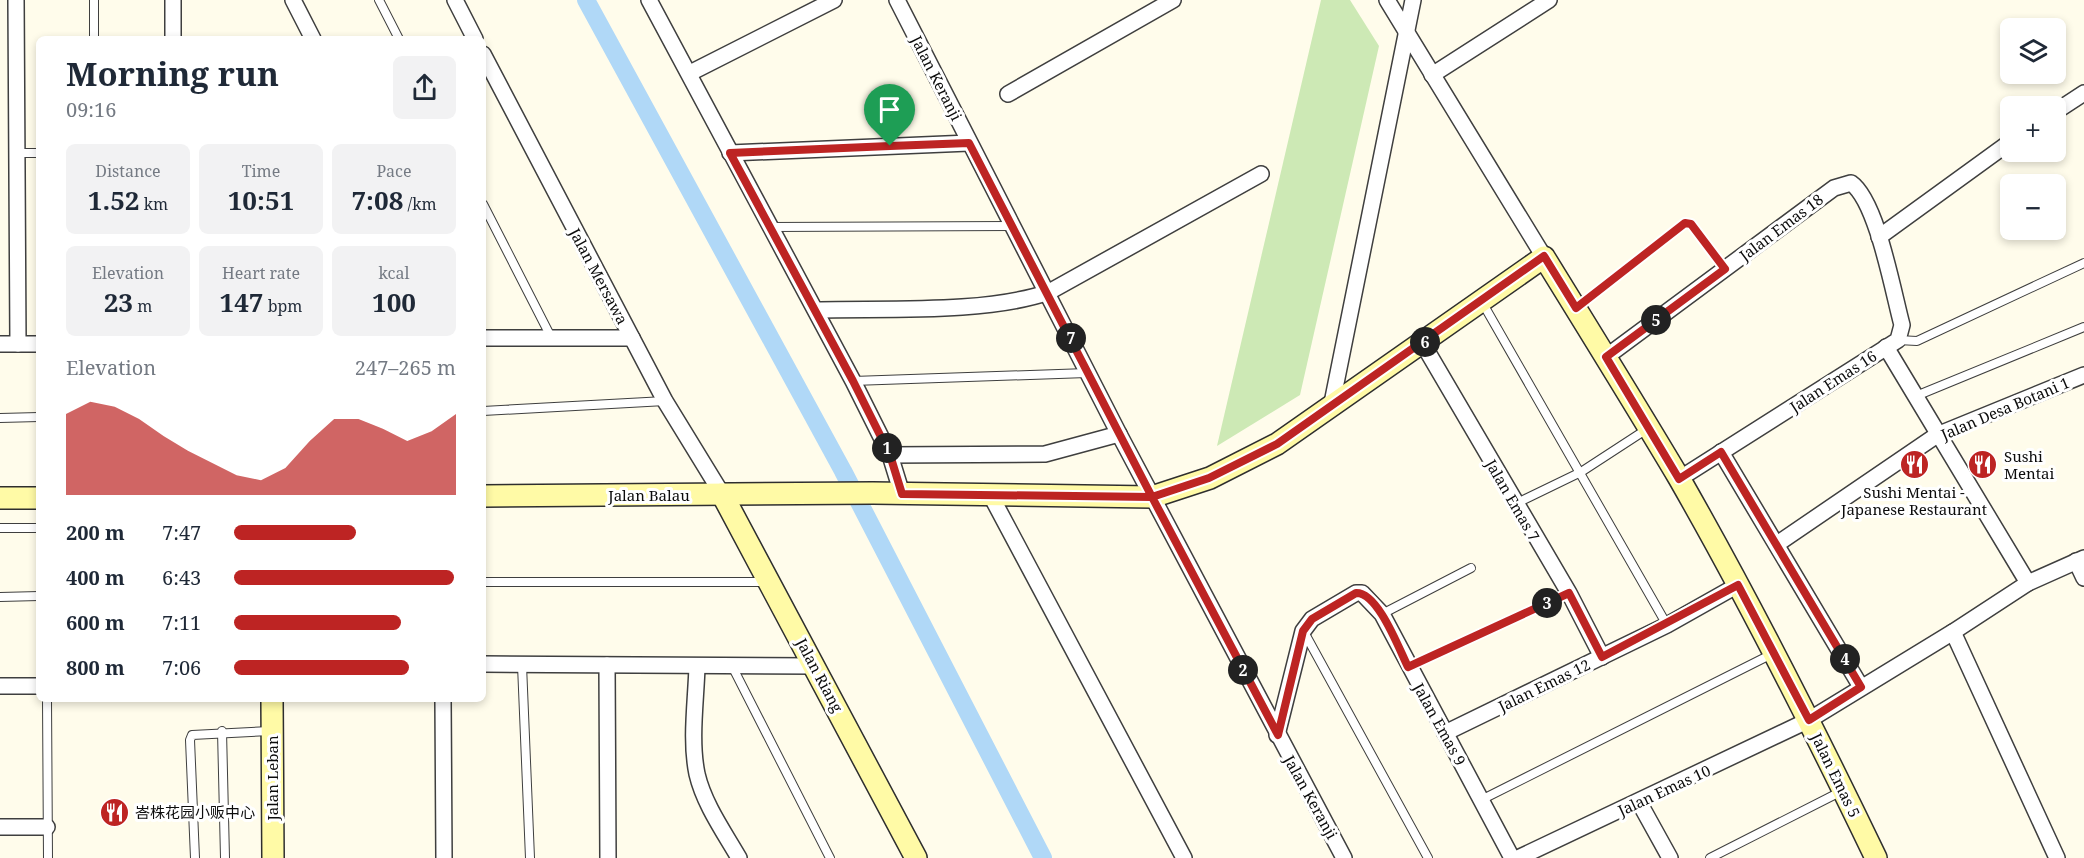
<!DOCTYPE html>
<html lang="en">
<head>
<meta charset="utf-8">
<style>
	body { margin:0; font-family:"Noto Serif","Noto Sans SC",serif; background:#f2f2f3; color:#1f2937; height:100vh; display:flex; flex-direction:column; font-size:22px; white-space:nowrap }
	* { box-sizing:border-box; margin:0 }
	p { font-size:20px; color:#747a83 }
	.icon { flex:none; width:33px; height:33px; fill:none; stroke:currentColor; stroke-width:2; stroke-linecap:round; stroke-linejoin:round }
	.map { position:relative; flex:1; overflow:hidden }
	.details { position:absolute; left:36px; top:36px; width:450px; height:666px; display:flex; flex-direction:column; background:#fff; border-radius:9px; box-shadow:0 3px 9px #0003 }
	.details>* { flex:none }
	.controls { position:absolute; left:2000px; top:18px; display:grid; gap:12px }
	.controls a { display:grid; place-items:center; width:66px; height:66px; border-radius:9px; background:#fff; box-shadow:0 3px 9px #0003; font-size:30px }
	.pin { position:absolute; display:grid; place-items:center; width:51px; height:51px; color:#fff; margin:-62px -26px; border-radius:50% 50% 50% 0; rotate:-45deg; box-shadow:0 0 6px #0007 }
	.pin .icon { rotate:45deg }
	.km { position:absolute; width:30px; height:30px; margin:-15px; border-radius:50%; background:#222; color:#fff; font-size:16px; line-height:30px; text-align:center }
	.round { display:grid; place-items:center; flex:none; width:63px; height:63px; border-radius:9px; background:#f2f2f3 }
	.head { display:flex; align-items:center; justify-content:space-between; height:102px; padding:0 30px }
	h1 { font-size:33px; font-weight:700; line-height:45px }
	.metrics { display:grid; grid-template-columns:repeat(3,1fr); gap:9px; height:102px; padding:6px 30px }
	.metrics div { display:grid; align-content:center; border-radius:9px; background:#f2f2f3; text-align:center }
	.metrics b { font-size:26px; font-weight:700 }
	.metrics small { font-size:16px; font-weight:400 }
	.metrics p { font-size:16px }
	.chart { height:168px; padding:12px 30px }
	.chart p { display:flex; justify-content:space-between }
	.chart svg { width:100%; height:108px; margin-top:6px; fill:#bd2423; opacity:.7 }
	ul { padding:0 30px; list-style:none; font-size:20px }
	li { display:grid; grid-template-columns:96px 72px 1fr; align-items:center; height:45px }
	li i { height:15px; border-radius:8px; background:#bd2423 }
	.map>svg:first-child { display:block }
	.green { fill:#cde9b5 }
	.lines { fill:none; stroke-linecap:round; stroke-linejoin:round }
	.canal { stroke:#b0d8f7; stroke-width:18 }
	.lane-casing { stroke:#3f3f3f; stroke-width:10 }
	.street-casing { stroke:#3f3f3f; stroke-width:18 }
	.secondary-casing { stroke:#2e2e2e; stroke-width:24 }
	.lane { stroke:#fff; stroke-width:8 }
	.street { stroke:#fff; stroke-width:15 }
	.secondary { stroke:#fffaa6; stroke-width:21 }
	.route-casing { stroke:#fff; stroke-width:12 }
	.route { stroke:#bd2423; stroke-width:8 }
	.labels { text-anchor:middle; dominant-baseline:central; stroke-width:6; stroke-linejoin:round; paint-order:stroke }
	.street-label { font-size:15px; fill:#0c0c0c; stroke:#fff }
	.poi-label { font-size:15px; fill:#0c0c0c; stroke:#fff; text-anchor:start }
</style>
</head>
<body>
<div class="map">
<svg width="2084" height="858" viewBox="0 0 2084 858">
	<rect width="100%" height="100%" fill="#fffceb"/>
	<path class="green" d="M1321 0H1350L1379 46 1300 395 1217 446Z"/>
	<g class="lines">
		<path class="canal" d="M586 0 843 471 1043 858"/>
		<defs>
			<g id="lane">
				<path d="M379 0 399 39"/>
				<path d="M94 39V0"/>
				<path d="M17 153H39"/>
				<path d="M483 204 551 337"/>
				<path d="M769 227 1012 226"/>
				<path d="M1482 302 1667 625"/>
				<path d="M1577 307 1685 223 1691 224 1725 269"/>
				<path d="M1898 340 1917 341 2084 263"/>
				<path d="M853 381 1087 373"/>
				<path d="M1916 396 2084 327"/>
				<path d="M483 411 665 401"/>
				<path d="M0 418 39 417"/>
				<path d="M1515 504 1581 472 1647 429"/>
				<path d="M0 528H39"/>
				<path d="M483 582H766"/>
				<path d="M0 597 39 596"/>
				<path d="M1382 614 1471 568"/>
				<path d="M1304 632 1428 858"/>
				<path d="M522 665 530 858"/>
				<path d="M732 666 830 858"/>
				<path d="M1410 666 1569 593"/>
				<path d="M47 699 48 858"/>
				<path d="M222 731 225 858"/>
				<path d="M1481 800 1772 654"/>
				<path d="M195 858 190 740 192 735 270 731"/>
				<path d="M1710 858 1842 791"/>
			</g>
			<g id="street">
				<path d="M16 0 18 344"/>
				<path d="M293 0 313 39"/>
				<path d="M455 0 475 39"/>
				<path d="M649 0 853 381 890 455 902 494"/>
				<path d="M897 0 1119 434 1344 858"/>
				<path d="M1387 0 1544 257"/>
				<path d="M173 39V0"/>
				<path d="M483 54 665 401 722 494"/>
				<path d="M690 73 834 0"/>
				<path d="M1432 75 1549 0"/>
				<path d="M1008 94 1173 0"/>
				<path d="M2055 112 2084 93"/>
				<path d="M730 153 969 143"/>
				<path d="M1879 237 2010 142"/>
				<path d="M816 310C885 308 985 314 1049 292L1261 174"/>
				<path d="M483 338H632"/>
				<path d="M0 344H39"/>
				<path d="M1423 344 1569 593 1602 657"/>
				<path d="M1886 347 2028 583"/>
				<path d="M1606 357 1834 188 1851 183C1877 201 1893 292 1902 325L1898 340 1679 479"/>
				<path d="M1332 403 1413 0"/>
				<path d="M1721 452 1861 687"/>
				<path d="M890 455 1045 454 1119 434"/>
				<path d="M990 494 1184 858"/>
				<path d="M1777 544 1937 435 2084 375"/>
				<path d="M2076 561 2084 578"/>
				<path d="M1953 632 2057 858"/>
				<path d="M483 664 816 666"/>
				<path d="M607 665 608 858"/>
				<path d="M697 666C696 701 690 740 697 774 704 804 724 832 739 858"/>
				<path d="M0 686H39"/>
				<path d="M443 699 444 858"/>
				<path d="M1445 733 1667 625 1738 585"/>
				<path d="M1277 735 1303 631 1312 619 1356 593H1362L1382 614 1512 858"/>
				<path d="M1639 802 1670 858"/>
				<path d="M0 827H47"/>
				<path d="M1518 858 1809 720 1953 632 2028 583 2084 558"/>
			</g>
			<g id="secondary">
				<path d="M722 494 916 858"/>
				<path d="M483 496 873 493 1152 497 1210 478 1277 444 1544 257C1589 330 1635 404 1679 478 1750 602 1814 729 1876 858"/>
				<path d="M0 498H39"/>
				<path d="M272 699 273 858"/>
			</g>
		</defs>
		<use href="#lane" class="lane-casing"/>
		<use href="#street" class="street-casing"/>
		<use href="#secondary" class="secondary-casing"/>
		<use href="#lane" class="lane"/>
		<use href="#street" class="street"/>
		<use href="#secondary" class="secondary"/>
	</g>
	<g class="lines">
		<defs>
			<path id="route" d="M890 146 730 153 853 381 890 455 902 494 1152 497 1278 735 1303 631 1312 619 1356 593C1378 592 1399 649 1408 667L1569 593 1602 657 1738 585 1809 720 1861 687 1721 452 1679 479 1606 357 1725 269 1691 224 1685 223 1576 308 1544 256 1277 444 1209 478 1152 497 969 143 890 146"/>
		</defs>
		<use href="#route" class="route-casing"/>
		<use href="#route" class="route"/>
	</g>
	<defs>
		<symbol id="restaurant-disc" viewBox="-11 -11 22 22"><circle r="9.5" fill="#bd2423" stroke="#fff"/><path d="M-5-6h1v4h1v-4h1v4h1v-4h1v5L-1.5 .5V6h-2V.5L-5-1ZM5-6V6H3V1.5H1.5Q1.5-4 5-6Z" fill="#fff"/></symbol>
	</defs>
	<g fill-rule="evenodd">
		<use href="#restaurant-disc" x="1898" y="448" width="33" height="33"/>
		<use href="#restaurant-disc" x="1966" y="448" width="33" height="33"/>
		<use href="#restaurant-disc" x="98" y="796" width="33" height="33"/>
	</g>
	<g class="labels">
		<g class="street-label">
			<text transform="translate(937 78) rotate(63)">Jalan Keranji</text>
			<text transform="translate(1781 227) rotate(-37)">Jalan Emas 18</text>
			<text transform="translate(599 276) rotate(62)">Jalan Mersawa</text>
			<text transform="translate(1833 381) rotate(-33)">Jalan Emas 16</text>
			<text transform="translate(2005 408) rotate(-23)">Jalan Desa Botani 1</text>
			<text x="649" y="495">Jalan Balau</text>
			<text transform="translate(1513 500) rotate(60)">Jalan Emas 7</text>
			<text transform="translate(820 675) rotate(62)">Jalan Riang</text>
			<text transform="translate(1544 685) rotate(-26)">Jalan Emas 12</text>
			<text transform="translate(1440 724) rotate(61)">Jalan Emas 9</text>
			<text transform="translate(1836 775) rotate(64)">Jalan Emas 5</text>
			<text transform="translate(272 778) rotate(-90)">Jalan Leban</text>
			<text transform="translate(1664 790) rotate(-25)">Jalan Emas 10</text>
			<text transform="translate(1311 797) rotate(61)">Jalan Keranji</text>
		</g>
		<g class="poi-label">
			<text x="2004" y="456">Sushi<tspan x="2004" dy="17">Mentai</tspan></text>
			<text x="1914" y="492" text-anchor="middle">Sushi Mentai -<tspan x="1914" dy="17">Japanese Restaurant</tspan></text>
			<text x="135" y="812">峇株花园小贩中心</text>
		</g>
	</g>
</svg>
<div class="controls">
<a><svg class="icon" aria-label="layers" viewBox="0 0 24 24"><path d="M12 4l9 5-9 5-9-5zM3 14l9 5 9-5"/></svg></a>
<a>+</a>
<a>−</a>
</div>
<div class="pin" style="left:890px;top:146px;background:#1e9e55"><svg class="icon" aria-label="arrive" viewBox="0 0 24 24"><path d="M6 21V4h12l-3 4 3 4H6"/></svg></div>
<b class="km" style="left:887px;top:448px">1</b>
<b class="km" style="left:1243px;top:670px">2</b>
<b class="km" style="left:1547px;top:603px">3</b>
<b class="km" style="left:1845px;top:659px">4</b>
<b class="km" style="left:1656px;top:320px">5</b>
<b class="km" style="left:1425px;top:342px">6</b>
<b class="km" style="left:1071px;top:338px">7</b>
<section class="details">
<div class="head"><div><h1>Morning run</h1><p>09:16</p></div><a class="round"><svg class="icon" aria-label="share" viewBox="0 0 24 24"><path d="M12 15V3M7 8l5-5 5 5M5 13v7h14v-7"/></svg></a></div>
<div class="metrics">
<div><p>Distance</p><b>1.52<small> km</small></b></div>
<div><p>Time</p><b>10:51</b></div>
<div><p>Pace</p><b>7:08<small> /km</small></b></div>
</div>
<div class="metrics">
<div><p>Elevation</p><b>23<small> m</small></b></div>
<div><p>Heart rate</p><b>147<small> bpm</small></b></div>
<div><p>kcal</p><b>100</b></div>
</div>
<div class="chart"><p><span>Elevation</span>247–265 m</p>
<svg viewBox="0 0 160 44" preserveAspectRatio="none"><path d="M0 44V11L10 6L20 8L30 13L40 20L50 26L60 31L70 36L80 38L90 33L100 22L110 13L120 13L130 17L140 22L150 18L160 11V44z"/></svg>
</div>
<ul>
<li><b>200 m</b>7:47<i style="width:55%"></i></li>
<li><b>400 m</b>6:43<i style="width:99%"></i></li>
<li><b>600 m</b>7:11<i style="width:75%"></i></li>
<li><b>800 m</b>7:06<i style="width:79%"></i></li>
</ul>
</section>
</div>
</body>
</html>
